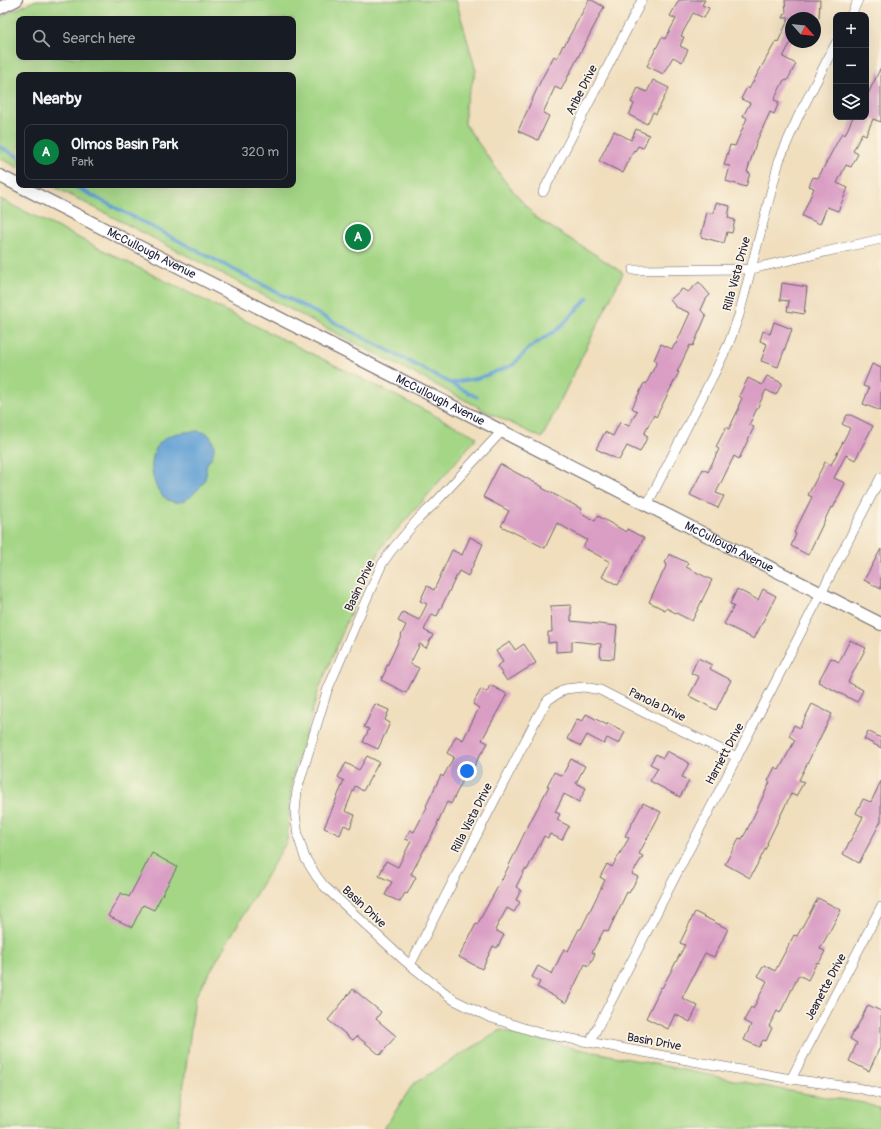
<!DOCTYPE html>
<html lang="en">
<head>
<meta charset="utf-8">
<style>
	:root { --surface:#171b24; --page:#20242c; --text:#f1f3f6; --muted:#9ea1a6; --line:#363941; --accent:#0b8043 }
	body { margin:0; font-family:Pangolin,sans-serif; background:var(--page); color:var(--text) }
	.controls { position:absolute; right:12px; top:12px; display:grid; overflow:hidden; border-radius:8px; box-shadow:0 4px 16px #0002 }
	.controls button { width:36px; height:36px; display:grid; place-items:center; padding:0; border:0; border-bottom:1px solid var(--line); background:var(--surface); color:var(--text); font:20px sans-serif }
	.compass { position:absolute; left:785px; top:12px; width:36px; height:36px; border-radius:50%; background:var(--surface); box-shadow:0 4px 16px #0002; rotate:117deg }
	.you { position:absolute; left:467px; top:771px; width:14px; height:14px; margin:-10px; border:3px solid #fff; border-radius:50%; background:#1a73e8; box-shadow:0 0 0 6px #1a73e833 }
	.badge { display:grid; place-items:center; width:26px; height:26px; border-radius:50%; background:var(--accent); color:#fff; font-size:13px; font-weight:700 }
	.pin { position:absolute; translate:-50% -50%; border:2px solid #fff; box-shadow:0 1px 4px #0006 }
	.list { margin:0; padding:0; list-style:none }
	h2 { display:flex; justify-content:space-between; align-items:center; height:52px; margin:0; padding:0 16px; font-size:17px }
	h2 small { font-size:13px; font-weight:400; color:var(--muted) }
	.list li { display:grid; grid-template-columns:26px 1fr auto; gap:12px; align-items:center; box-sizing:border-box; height:56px; margin:0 8px 8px; padding:0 8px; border:1px solid var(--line); border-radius:8px }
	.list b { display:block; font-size:15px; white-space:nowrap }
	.list p { margin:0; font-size:13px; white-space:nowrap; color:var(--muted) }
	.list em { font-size:13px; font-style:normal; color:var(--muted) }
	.icon { flex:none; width:22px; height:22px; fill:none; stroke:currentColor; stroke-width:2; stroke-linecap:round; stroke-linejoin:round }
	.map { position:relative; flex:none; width:881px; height:1129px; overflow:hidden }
	.search { position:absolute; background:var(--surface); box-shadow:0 4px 16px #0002; left:16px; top:16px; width:280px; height:44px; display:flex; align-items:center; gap:10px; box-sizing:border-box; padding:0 14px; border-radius:8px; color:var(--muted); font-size:15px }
	.panel { position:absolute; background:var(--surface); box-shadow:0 4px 16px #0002; left:16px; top:72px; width:280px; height:116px; border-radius:8px }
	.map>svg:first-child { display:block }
</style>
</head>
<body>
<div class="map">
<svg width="881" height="1129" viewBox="0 0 881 1129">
	<rect width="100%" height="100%" fill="#fcf5e5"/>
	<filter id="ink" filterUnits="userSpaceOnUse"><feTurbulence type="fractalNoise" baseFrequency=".025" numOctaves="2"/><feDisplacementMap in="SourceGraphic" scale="8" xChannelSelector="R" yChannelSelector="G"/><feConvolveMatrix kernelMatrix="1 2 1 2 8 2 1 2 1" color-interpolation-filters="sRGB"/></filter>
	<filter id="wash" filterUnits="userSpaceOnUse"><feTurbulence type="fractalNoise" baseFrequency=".012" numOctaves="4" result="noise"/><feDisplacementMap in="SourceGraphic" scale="16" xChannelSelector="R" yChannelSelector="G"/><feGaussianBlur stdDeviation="0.9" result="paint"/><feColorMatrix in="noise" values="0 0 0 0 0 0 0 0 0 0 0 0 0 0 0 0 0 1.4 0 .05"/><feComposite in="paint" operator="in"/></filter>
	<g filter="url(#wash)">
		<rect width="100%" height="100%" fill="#f0debd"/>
		<!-- green -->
		<g fill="#a4d686" stroke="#637c60" fill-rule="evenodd">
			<path d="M36,0H456L476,71L465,105V124L504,180L536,218L596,255L623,273L542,438L488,412L51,185H293V75H19V168L0,158V17ZM19,19H293V57H19Z"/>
			<polygon points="0,199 381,388 477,437 421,503 383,545 357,597 319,689 292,778 287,841 195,997 178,1129 0,1129"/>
			<polygon points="501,1030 574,1048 789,1091 864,1103 881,1109 881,1129 384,1129 413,1084"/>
		</g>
		<!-- water -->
		<path fill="#62a0d4" stroke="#426188" d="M198,431L207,433C215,441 216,449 211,458C209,461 207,463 206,466C206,469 207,472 206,475C204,484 197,491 190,497C158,522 133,451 171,435C179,432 189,432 198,431Z"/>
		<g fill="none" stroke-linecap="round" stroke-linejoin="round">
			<!-- stream -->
			<g stroke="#62a0d4" stroke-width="3.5">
				<polyline points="0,147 19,157"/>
				<polyline points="72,185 477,397"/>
				<polyline points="450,383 479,378 513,365 529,348 558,329 588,298"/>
			</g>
		</g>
		<g id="blocks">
			<!-- building -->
			<g fill="#da9ec5">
				<polygon points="589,0 592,0 604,7 561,90 555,87 543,113 549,116 538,140 518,131 541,80 554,56 557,58 563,45 564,46"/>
				<polygon points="679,0 705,0 702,5 709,8 704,18 693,13 681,36 684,37 680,46 688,50 682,62 673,57 663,74 647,66 662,37 665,39 676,19 670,16"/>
				<polygon points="785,0 820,0 819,18 791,18 791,42 783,57 796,64 787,81 784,80 774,100 779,102 774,114 770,112 756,143 747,172 750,173 746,187 726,181 730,166 724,165 730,145 735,146 747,118 743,116 750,103 741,99 747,87 749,89 776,41 778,42 789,18 783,18 786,12"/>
				<polygon points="881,67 881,122 873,119 866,135 862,133 853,151 858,154 851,167 846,165 837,183 848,188 838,211 827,207 820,224 802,216 814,188 809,186 813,177 818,178 842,133 845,135 853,117 866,117 866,98"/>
				<polygon points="653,80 669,88 656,114 653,112 647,124 629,115 634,104 631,102 638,88 647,92"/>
				<polygon points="636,129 649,135 643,148 638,146 635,151 634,150 623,173 599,161 614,131 631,140"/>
				<polygon points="716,203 730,206 728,218 735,220 732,233 727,232 724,243 701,237 707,212 713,214"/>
				<polygon points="699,282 710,295 706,299 701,310 706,316 693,346 690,345 677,372 679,372 656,417 654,415 644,434 648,436 640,452 627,446 619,460 596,449 605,432 613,436 620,422 629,426 637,411 632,408 644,383 646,384 657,362 654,360 661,344 672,349 675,344 676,344 690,313 676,307 670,300 682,289 688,292"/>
				<polygon points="782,283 807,287 804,314 787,311 789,301 780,300"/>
				<polygon points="774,322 792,329 778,367 761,361 767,344 760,341 763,331 770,334"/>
				<polygon points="872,364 881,368 881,411 863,404 869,388 863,386"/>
				<polygon points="767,376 782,383 776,395 766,390 749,425 754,427 739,459 734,456 716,493 724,496 718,508 690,495 703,469 708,472 719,449 716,447 726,427 729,429 739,408 738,407 742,398 739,396 748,378 762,385"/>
				<polygon points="847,415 851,415 873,426 855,460 846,455 834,478 845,483 833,508 831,507 808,555 791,546 796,534 794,533 812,497 808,495 825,462 831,465 850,428 842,424"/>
				<polygon points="500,464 543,487 542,488 582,509 580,512 595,521 598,516 626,532 627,529 644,538 618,585 602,577 610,562 583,547 587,540 557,523 545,548 501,526 509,511 483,497"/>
				<polygon points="470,537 483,544 468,576 459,571 437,616 432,614 424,630 433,635 426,648 420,644 410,664 419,668 406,693 381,680 386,670 385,670 406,625 398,621 403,612 419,620 427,604 420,601 427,586 434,590 452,550 462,555"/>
				<polygon points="881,549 881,589 864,580"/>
				<polygon points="669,554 688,563 686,567 712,580 692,621 666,608 665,610 649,602 667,564 665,563"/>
				<polygon points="737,589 758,600 763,589 776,596 754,639 724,624 734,606 730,604"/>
				<polygon points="571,605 571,621 617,626 614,659 600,658 601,644 572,641 572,651 556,652 556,642 548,643 548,632 552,632 551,606"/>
				<polygon points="850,640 866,648 848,682 863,690 857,702 818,682 831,658 839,662"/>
				<polygon points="510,642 515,650 524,644 536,663 507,681 497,666 503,662 496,651"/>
				<polygon points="698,658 712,665 710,669 731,680 716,710 689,696 699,677 691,673"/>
				<polygon points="490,685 507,694 482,740 488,743 482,753 481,753 469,776 466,774 451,804 447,802 437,824 438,824 411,874 416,877 407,894 405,893 400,902 385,895 392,882 379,876 386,861 398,867 411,841 405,839 410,830 414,832 427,807 426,806 441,775 443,777 454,757 447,753 456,736 463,740 479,708 473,704 481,689 487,692"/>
				<polygon points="375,704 389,710 385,720 390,723 378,749 363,742 369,729 364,727"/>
				<polygon points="812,704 832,714 799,780 804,782 796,796 791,794 767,843 768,844 750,878 725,864 739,838 742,839 746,832 770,782 768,781 775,767 779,770 795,740 789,736 794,725 800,728"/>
				<polygon points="586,714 607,725 608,723 625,732 619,744 607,738 604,744 587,735 581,746 567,739 577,719 583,721"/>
				<polygon points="868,731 881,738 881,748 864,739"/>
				<polygon points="667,751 689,763 682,777 689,781 680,797 650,781 658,768 650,764 656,754 663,758"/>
				<polygon points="367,756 379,762 363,791 355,786 345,811 355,815 350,828 344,825 340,835 324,828 344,781 338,777 346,763 359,770"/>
				<polygon points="571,759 585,766 576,783 586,788 579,802 564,794 555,812 560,814 557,820 569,826 562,840 550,834 548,838 544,836 527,870 525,869 516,887 521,890 516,900 520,902 514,912 507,908 495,930 504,935 497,948 493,946 482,969 459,957 476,924 477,925 502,879 502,880 525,832 549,786 547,786 554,772 562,776"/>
				<polygon points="881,781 881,821 859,863 843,854 863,817 856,813 863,799 871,802"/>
				<polygon points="643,803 661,812 639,854 643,856 632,874 638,877 629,893 627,892 608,932 604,930 592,952 595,954 589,966 585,964 566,1003 537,987 540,982 532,977 538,966 552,974 564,949 568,951 579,929 581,929 605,880 600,877 607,864 612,867 629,838 625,836"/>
				<polygon points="152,853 177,867 154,910 143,905 132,927 108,916 121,893 129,897"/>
				<polygon points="818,898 841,910 820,949 825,951 819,963 817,962 808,980 799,975 780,1013 777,1011 769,1026 772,1028 766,1041 763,1040 759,1047 744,1040 751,1025 744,1021 751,1007 753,1009 767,981 758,976 764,965 775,971 794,935 797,936"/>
				<polygon points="695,912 728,929 714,957 705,953 682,998 698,1006 690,1022 675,1014 668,1029 646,1018 661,987 662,988 685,945 680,943"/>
				<polygon points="353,989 381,1012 376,1019 396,1036 380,1055 357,1036 353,1040 328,1020"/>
				<polygon points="868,1005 881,1011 881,1045 869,1071 849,1061 857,1043 850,1039 854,1031 855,1031"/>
			</g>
		</g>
	</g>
	<g filter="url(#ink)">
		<use href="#blocks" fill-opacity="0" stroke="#6a6468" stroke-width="1"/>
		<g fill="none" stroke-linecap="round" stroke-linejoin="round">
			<!-- minor casing -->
			<g stroke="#6a6468" stroke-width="10">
				<g id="minor">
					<polyline points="851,15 858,0"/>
					<polyline points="543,192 642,0"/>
					<polyline points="633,270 751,269 881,239"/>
					<polyline points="502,431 434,504 419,518 391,551 382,564 366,600 327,691 297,790 295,813 298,836 305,858 317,877 324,886 404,960 454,1000 489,1017 539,1033 791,1079 858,1088 881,1094"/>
					<polyline points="647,505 714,374 729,343 739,315 779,161 798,117 836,43"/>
					<polyline points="410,965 538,716 548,700 565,689 584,687 600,690 647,714 737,757"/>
					<polyline points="590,1042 881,477"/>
					<polyline points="791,1079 881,907"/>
				</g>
			</g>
			<!-- secondary casing -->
			<g stroke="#6a6468" stroke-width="14">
				<g id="secondary">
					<polyline points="0,8 16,0"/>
					<path id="s1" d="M0,176L881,624"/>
				</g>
			</g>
			<!-- minor -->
			<use href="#minor" stroke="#fff" stroke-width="9"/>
			<!-- secondary -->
			<use href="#secondary" stroke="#fff" stroke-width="12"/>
		</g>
	</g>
	<g text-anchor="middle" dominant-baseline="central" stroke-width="3.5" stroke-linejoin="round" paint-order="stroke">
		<!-- street labels -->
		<g font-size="12" fill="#22223b" stroke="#fcf5e5">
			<text transform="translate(582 90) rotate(-63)">Aribe Drive</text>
			<text stroke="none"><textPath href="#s1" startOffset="170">McCullough Avenue</textPath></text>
			<text transform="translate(737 274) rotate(-75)">Rilla Vista Drive</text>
			<text stroke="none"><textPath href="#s1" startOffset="494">McCullough Avenue</textPath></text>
			<text stroke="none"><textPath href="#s1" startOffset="818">McCullough Avenue</textPath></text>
			<text transform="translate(360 586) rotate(-65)">Basin Drive</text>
			<text transform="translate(657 705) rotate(26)">Panola Drive</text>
			<text transform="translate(725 754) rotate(-62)">Harriett Drive</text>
			<text transform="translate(472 818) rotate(-63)">Rilla Vista Drive</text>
			<text transform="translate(364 907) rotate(43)">Basin Drive</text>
			<text transform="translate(826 987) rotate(-62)">Jeanette Drive</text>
			<text transform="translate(654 1042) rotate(10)">Basin Drive</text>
		</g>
	</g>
</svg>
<div class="controls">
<button>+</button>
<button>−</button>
<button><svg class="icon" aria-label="layers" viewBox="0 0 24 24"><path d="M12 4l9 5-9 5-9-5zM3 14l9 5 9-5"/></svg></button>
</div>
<svg class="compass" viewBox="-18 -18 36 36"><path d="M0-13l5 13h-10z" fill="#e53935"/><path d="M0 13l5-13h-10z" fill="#9ea1a6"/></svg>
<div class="you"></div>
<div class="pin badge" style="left:358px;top:237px">A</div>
<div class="search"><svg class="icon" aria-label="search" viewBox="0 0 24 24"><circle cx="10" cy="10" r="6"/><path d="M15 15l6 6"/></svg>Search here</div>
<section class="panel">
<h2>Nearby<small></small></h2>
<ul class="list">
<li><span class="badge">A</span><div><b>Olmos Basin Park</b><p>Park</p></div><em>320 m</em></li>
</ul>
</section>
</div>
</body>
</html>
